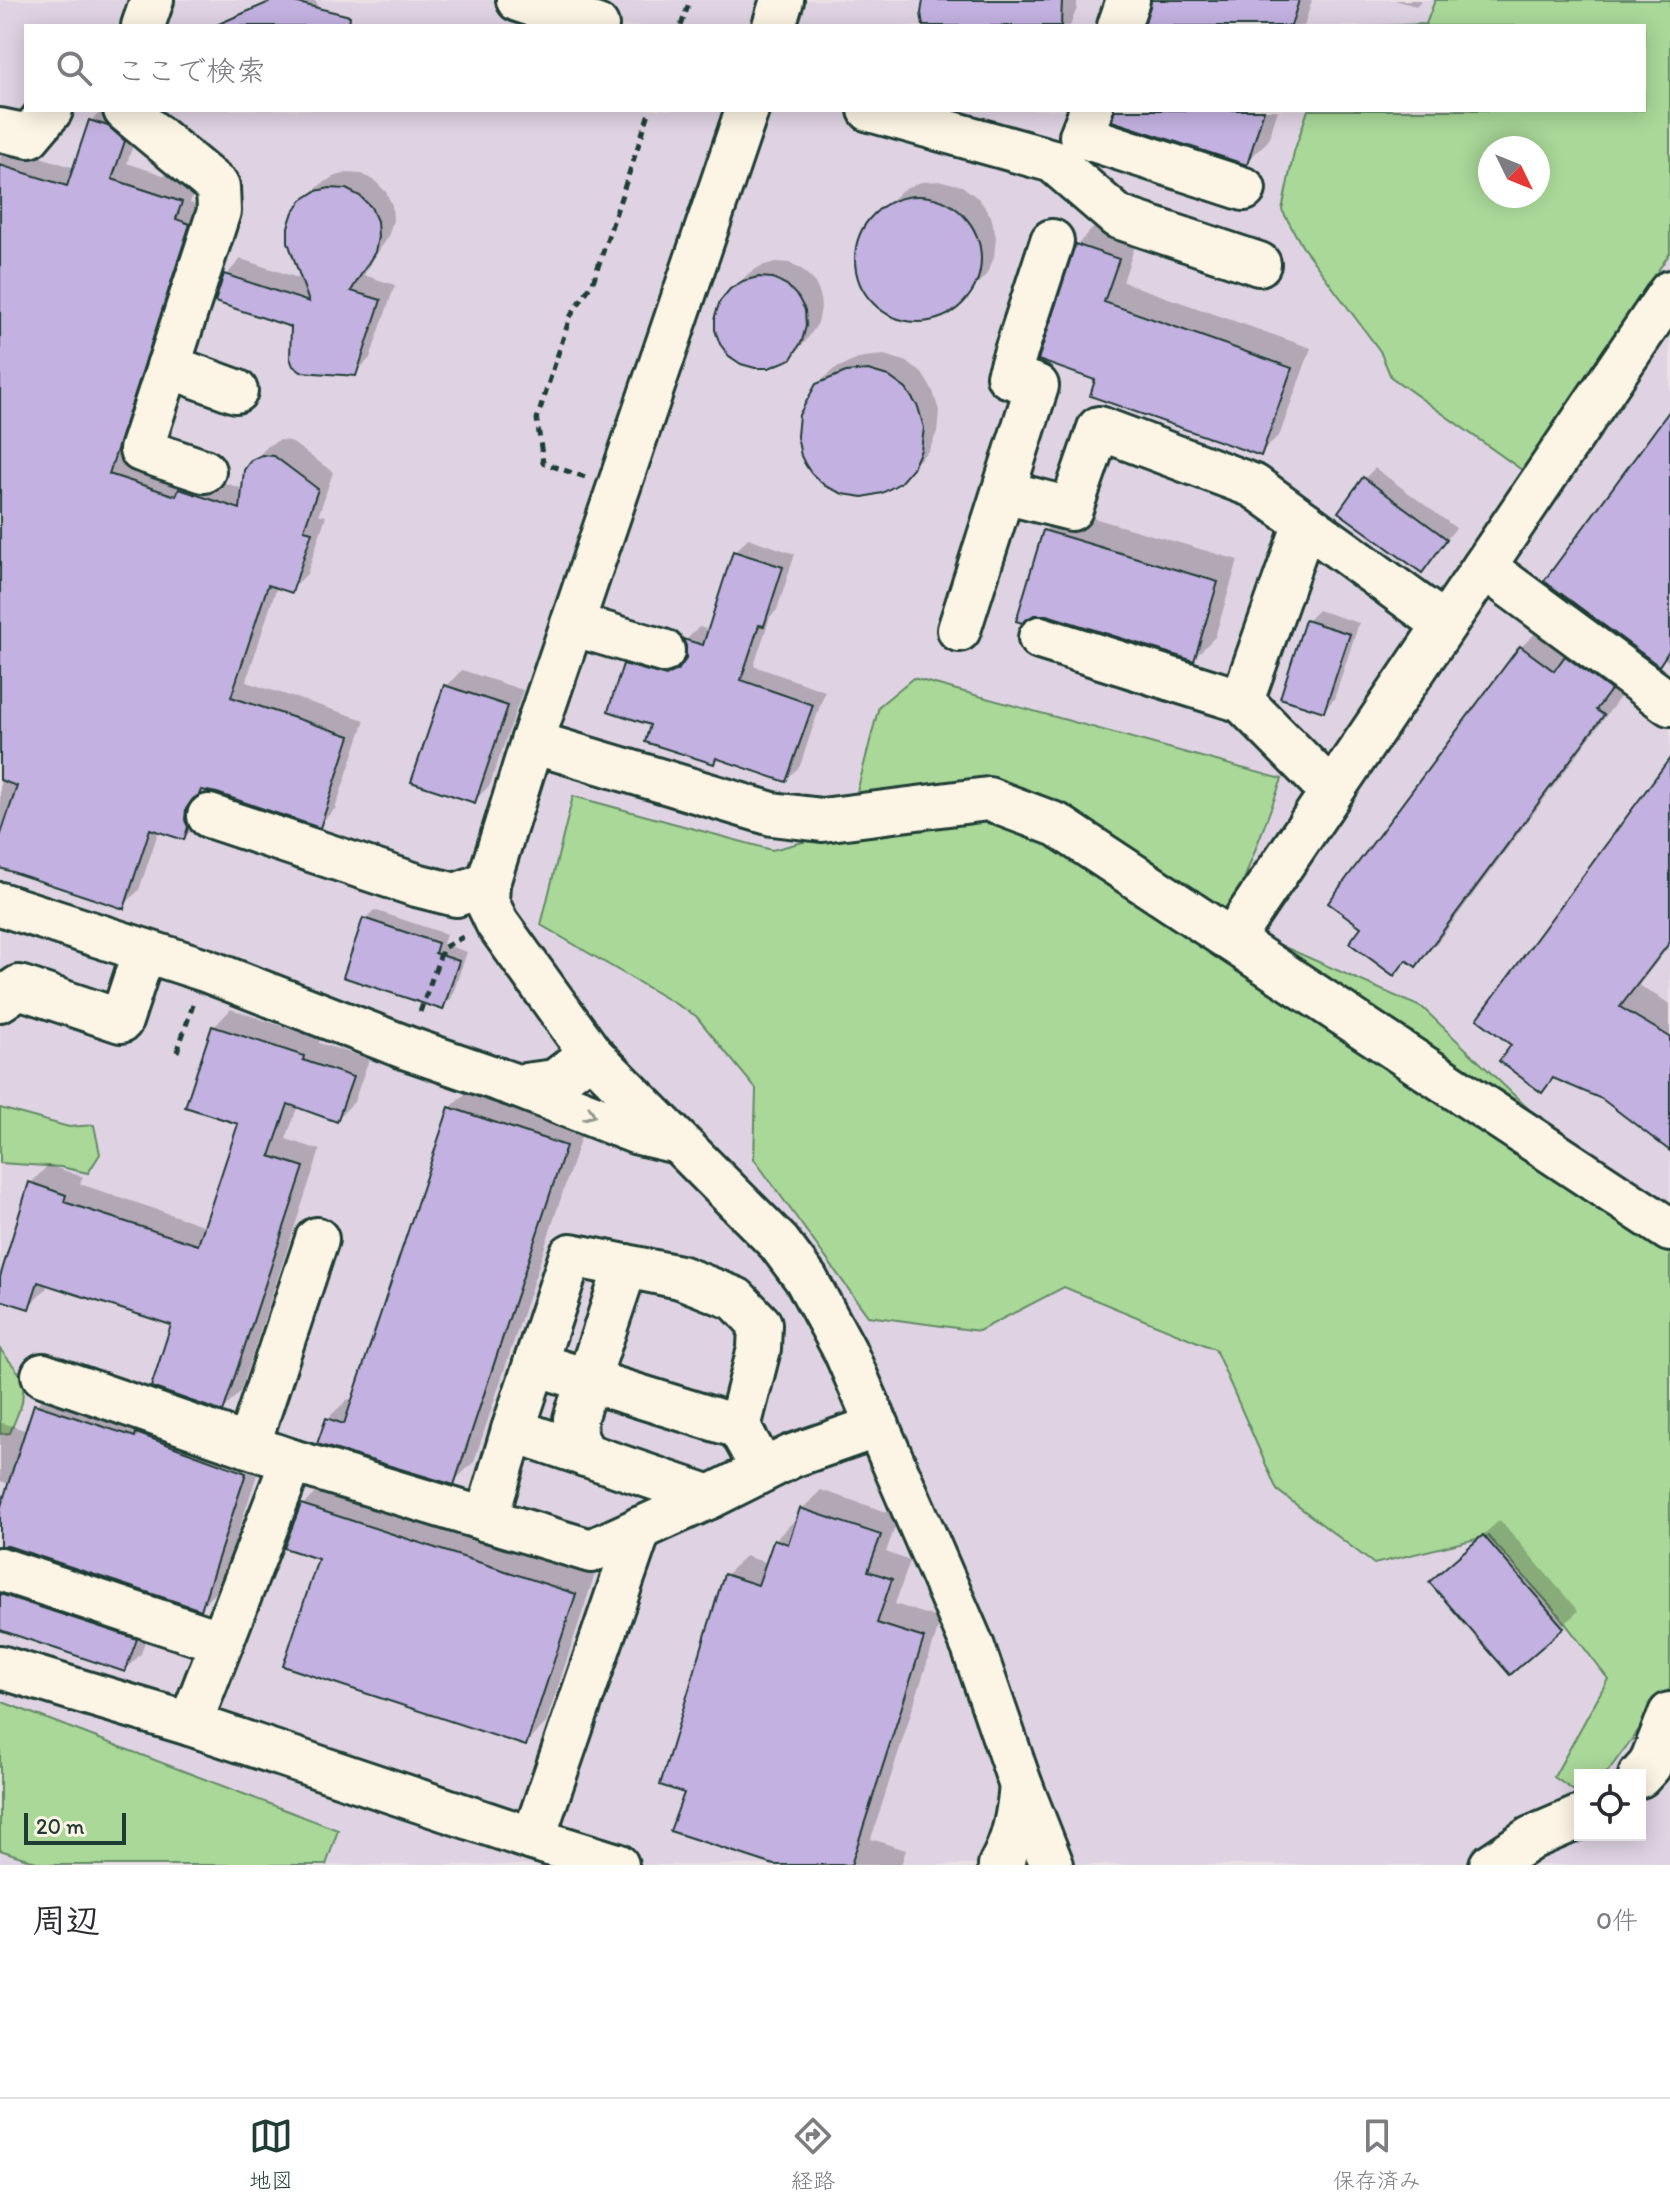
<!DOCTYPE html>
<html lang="ja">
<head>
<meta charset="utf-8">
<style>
	:root { --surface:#fff; --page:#f7f7f7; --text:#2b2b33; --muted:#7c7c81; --line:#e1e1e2; --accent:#1f3d34 }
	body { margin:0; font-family:Itim,"Klee One",sans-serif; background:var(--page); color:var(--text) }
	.controls { position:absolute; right:24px; bottom:24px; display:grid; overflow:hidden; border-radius:0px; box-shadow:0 4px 20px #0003 }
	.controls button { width:72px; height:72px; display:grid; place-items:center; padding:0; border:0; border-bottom:2px solid var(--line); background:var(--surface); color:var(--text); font:40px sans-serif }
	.compass { position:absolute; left:1478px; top:136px; width:72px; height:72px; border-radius:50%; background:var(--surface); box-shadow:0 4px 20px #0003; rotate:133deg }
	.scale { position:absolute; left:24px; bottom:20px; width:102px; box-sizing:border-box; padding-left:8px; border:4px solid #1f3d34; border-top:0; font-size:22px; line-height:28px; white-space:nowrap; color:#1f3d34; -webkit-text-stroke:6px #fcf5e5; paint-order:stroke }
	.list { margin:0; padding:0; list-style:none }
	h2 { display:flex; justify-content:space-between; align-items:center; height:104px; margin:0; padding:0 32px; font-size:34px }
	h2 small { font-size:26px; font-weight:400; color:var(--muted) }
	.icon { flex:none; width:44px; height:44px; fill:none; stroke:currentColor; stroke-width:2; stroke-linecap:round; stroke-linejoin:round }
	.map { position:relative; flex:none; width:1670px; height:1865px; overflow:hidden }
	.search { position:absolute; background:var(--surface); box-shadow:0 4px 20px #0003; left:24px; right:24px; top:24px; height:88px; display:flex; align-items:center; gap:20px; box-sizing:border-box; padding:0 28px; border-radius:0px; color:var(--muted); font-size:30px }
	.sheet { height:232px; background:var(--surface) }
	nav { display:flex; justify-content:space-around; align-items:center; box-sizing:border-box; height:112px; border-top:2px solid var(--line); background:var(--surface); font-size:22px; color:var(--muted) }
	nav a { display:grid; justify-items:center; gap:4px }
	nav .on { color:var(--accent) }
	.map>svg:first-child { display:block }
</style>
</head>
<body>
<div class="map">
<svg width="1670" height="1865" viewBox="0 0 1670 1865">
	<rect width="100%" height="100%" fill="#ebe1e4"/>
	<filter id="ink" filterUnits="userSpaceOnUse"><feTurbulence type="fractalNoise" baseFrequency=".0125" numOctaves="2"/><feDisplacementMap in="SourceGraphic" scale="16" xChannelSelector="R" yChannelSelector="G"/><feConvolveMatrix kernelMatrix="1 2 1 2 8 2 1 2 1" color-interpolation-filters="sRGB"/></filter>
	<g filter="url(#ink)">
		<!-- built -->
		<path fill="#dfd3e3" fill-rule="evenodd" d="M0,0H1670V1865H0ZM26,26H1644V110H26ZM1490,148H1538V196H1490ZM1580,1775H1640V1835H1580Z"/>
		<!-- green -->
		<g fill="#a9d898" stroke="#648a66" stroke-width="2" fill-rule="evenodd">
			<path d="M1435,0H1670V253L1522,470L1391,377L1380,351L1302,246L1282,210L1294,152L1308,110H1644V26H1377L1426,24ZM1538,148V196H1490V148Z"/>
			<polygon points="913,678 1282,779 1228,922 1423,1008 1670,1244 1670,1688 1605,1775 1580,1775 1580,1795 1554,1777 1608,1679 1558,1614 1488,1536 1374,1564 1277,1490 1215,1349 1064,1287 979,1331 868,1316 754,1159 756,1089 696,1016 541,925 573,796 772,850 847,831 879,706"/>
			<polygon points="0,1108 69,1127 94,1125 100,1154 88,1173 61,1167 0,1163"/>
			<polygon points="0,1349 24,1379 22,1403 10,1433 0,1434"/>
			<polygon points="0,1701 338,1830 326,1865 45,1865 0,1850"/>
		</g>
		<!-- shadow -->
		<g fill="#0003">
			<polygon points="272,0 313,0 317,3 321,21 319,26 254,26"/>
			<polygon points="925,0 1077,0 1077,8 1070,26 925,26"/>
			<polygon points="1153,0 1312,0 1304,26 1147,26"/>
			<polygon points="1394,0 1422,0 1416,6"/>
			<polygon points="102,110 122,110 140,124 127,163 196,186 190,203 204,208 123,458 196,474 244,489 252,462 269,445 279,440 290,441 333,472 319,514 326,516 307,574 291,590 277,586 246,682 365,720 335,809 319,825 217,791 203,789 200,822 184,838 159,830 139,890 123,906 0,866 0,144 75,168 91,121"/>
			<polygon points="1116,110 1278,110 1268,141 1246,162"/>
			<polygon points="347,173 362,174 375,181 386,192 392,205 393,220 389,234 364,275 395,285 370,358 355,373 226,275 241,259 304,280 304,201 320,185 333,177"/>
			<polygon points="942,181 962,186 979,199 991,216 996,237 994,258 986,275 956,307 939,317 920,320 901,318 884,310 870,297 859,275 857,262 859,241 869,222 901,191 921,182"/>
			<polygon points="1096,225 1137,240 1123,282 1311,348 1280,434 1260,454 1098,379 1077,245"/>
			<polygon points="775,262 790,263 803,270 814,281 820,294 821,308 818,323 806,341 790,357 731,291 748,274 761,266"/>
			<polygon points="884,355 905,361 922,373 933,391 939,411 937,432 929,450 898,481 817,385 834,369 863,357"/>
			<polygon points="1670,414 1670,663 1664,658"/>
			<polygon points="1375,468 1456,528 1422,570 1365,478"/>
			<polygon points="1066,510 1238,560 1215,637 1193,659 1047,613 1033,613 1045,531"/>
			<polygon points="748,538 795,554 777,610 770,617 754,666 825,691 800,766 786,780 719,756 713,762 653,724 625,665 638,652 681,664 687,660 686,640 699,627 710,630 735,552"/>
			<polygon points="1318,610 1359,623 1334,699 1324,710 1283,697 1307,621"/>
			<polygon points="1543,626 1623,693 1437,943 1416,964 1408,959 1393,973 1521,647"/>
			<polygon points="462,670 523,690 490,785 474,801 446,686"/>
			<polygon points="1670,762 1670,945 1639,985 1670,1004 1670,1148 1603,1098 1555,1077 1542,1090 1514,1044"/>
			<polygon points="374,910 446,934 443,944 467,952 451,999 442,1008 365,919"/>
			<polygon points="231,1009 320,1039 319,1043 369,1059 354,1102 337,1119 298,1106 286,1139 320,1150 240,1392 223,1410 174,1324 48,1283 46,1289 28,1307 0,1298 0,1284 31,1183 48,1165 83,1177 80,1184 206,1226 240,1123 214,1027"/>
			<polygon points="471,1088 585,1125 474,1462 453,1482 327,1419 348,1399 354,1400 450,1108"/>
			<polygon points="56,1385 264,1453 220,1588 200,1607 8,1544 0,1544 0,1515 10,1484 0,1481 0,1422 28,1431 36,1405"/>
			<polygon points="323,1485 595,1574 546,1723 526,1743 321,1558 303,1505"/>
			<polygon points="821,1490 899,1516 886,1552 910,1561 895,1604 941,1619 871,1839 906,1850 901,1865 780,1865 686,1792 726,1575 745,1556 767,1563 775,1540 794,1521 797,1522 802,1509"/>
			<polygon points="1500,1520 1578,1611 1562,1627 1447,1566"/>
			<polygon points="0,1571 151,1623 141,1654 125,1670 0,1628"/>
		</g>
		<!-- building -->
		<g fill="#c3b1e1" stroke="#1f3d34" stroke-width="2">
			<polygon points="274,0 286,0 350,16 349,26 214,26"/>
			<polygon points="923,0 1062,0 1061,26 923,26 921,13"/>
			<polygon points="1151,0 1299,0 1291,26 1144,26"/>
			<polygon points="1114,110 1264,110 1247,165 1112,121"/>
			<polygon points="89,120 108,126 125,141 112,179 182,202 176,219 190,224 109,474 176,496 179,489 240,509 244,470 251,460 262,455 274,456 318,489 304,530 312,532 292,593 268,585 231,697 350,736 320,828 217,793 201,790 199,795 193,799 186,809 185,820 188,827 184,840 150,829 124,909 0,868 0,837 17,786 0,780 0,165 67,186"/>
			<polygon points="330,188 346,189 360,196 371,207 377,221 378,237 375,252 351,291 381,300 356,376 301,372 293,366 290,358 291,327 215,302 224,274 309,302 288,242 288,227 293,212 302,200 316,191"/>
			<circle cx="918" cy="259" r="63"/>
			<polygon points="1075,244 1119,259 1104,302 1292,368 1261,456 1090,396 1095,380 1038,360"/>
			<polygon points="758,277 773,278 787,285 798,297 805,310 806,326 802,341 791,359 769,368 755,368 741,364 729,356 720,344 715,330 715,316 720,301 730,289 743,281"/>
			<polygon points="868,370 888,376 906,389 918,407 924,428 921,450 913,468 900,483 882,493 863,497 843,494 825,486 811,473 805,464 801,456 797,436 799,415 816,384 846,372"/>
			<polygon points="1670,410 1670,649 1659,666 1544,581"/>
			<polygon points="1363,477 1447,539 1422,573 1338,512"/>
			<polygon points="1043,530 1218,582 1194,661 1047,615 1034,615 1022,623 1016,621"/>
			<polygon points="733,551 783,567 764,626 759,625 741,680 813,705 786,782 716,758 714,764 645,742 650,725 608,711 623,664 666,676 679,669 686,659 686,646 683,639 703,645"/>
			<polygon points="1305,620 1350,634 1324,712 1280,698"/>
			<polygon points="1520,646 1554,671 1565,656 1611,690 1596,710 1604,715 1416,967 1406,960 1394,976 1349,943 1361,927 1328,903"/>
			<polygon points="444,685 508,706 475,803 411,782"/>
			<polygon points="1670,758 1670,942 1620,1007 1670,1037 1670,1151 1602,1099 1553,1078 1542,1093 1499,1061 1511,1045 1477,1019"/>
			<polygon points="363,918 438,943 435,953 459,961 443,1010 343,977"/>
			<polygon points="212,1026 304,1056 303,1060 353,1077 337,1122 288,1104 270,1156 304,1167 223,1412 151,1387 171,1325 38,1282 29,1309 0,1300 0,1277 29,1182 66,1195 64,1202 198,1245 238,1124 185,1107"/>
			<polygon points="449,1107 566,1146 454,1485 317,1444 326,1418 344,1424"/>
			<polygon points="34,1404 135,1437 136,1433 246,1473 201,1610 8,1546 0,1546 0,1509"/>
			<polygon points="301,1504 576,1594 526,1746 283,1666 318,1559 284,1548"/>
			<polygon points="800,1508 881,1535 868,1571 892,1579 877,1623 924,1638 851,1865 774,1865 670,1831 684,1793 660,1785 724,1574 758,1585 774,1539 788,1544"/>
			<polygon points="1483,1535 1564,1628 1510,1675 1429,1582"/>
			<polygon points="0,1594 137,1639 125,1672 0,1630"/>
		</g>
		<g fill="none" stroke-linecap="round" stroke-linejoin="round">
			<!-- minor casing -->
			<g stroke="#1f3d34" stroke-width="48">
				<g id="minor">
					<polyline points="518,0 597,26"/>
					<polyline points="143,26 152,0"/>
					<polyline points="774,26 782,0"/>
					<polyline points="1119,26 1128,0"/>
					<polyline points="125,110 218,187 219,211 141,450 204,471"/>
					<polyline points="747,110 532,742 488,883 487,902 497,923 591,1054 779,1243 806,1279 845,1351 973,1647 1021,1786 1052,1865"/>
					<polyline points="870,110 1053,161 1118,217 1259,264"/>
					<polyline points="1091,110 1081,136 1244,189"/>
					<polyline points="0,130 29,136 51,110"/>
					<polyline points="168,366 236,391"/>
					<polyline points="1004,492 1071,509 1099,428 1254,486 1444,624"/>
					<polyline points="1305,523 1242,701 1331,791"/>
					<polyline points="1484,567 1670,704"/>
					<polyline points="572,624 663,651"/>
					<polyline points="959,630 1037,386 1008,376 1052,241"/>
					<polyline points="1040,638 1242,701"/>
					<polyline points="532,742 772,814 822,820 988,799 1057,825 1670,1230"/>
					<polyline points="209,816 416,885 456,895 488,883"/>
					<polyline points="0,904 205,970 407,1048 517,1086 555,1081 591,1054"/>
					<polyline points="1232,939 1670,292"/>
					<polyline points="0,1000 19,987 121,1021 144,951"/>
					<polyline points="517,1086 635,1132 678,1142"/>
					<polyline points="535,1364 571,1255 680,1277 736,1299 760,1324 759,1349 739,1427"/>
					<polyline points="43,1375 292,1461 591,1551 710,1497 792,1456 878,1426"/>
					<polyline points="248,1446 317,1239"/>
					<polyline points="585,1455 576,1437 575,1419 626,1266"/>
					<polyline points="710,1497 513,1430 535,1364 739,1427 763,1470"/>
					<polyline points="486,1520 513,1430"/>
					<polyline points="0,1569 222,1642"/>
					<polyline points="0,1667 190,1724 533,1839 617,1865"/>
					<polyline points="190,1724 292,1461"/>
					<polyline points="1640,1776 1650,1765 1670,1714"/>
					<polyline points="533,1839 640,1528"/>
					<path d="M1000,1865C1014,1840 1018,1815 1021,1786"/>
					<polyline points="1491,1865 1531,1838 1580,1817"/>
				</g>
			</g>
			<!-- path -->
			<g stroke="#1f3d34" stroke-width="5" stroke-dasharray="8 6" stroke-linecap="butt">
				<polyline points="681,26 690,0"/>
				<polyline points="585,477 543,463 537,419 570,317 593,282 650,110"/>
				<polyline points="420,1012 443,948 463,937"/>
				<polyline points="177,1052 193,1005"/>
			</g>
			<!-- minor -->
			<use href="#minor" stroke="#fcf5e5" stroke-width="42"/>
		</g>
		<!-- one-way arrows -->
		<defs><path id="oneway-chevron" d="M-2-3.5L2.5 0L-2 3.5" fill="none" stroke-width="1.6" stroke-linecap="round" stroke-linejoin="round" transform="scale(2)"/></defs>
		<use stroke="#8e998c" href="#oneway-chevron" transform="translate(590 1114) rotate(21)"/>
	</g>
</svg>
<div class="controls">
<button><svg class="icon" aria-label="locate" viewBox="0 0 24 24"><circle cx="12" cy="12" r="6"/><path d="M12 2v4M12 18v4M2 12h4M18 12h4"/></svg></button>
</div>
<svg class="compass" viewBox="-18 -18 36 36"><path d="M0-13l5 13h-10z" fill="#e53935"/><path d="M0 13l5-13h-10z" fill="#7c7c81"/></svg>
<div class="scale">20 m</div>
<div class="search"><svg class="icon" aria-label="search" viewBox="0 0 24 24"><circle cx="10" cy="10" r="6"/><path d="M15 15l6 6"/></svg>ここで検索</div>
</div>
<section class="sheet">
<h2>周辺<small>0件</small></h2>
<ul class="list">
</ul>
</section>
<nav>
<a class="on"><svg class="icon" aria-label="map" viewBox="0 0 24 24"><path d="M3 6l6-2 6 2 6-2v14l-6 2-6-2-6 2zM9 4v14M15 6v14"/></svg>地図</a>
<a><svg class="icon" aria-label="directions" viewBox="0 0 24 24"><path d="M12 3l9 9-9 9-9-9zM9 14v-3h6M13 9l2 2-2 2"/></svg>経路</a>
<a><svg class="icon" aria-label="saved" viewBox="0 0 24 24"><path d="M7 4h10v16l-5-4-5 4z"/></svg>保存済み</a>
</nav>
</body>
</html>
